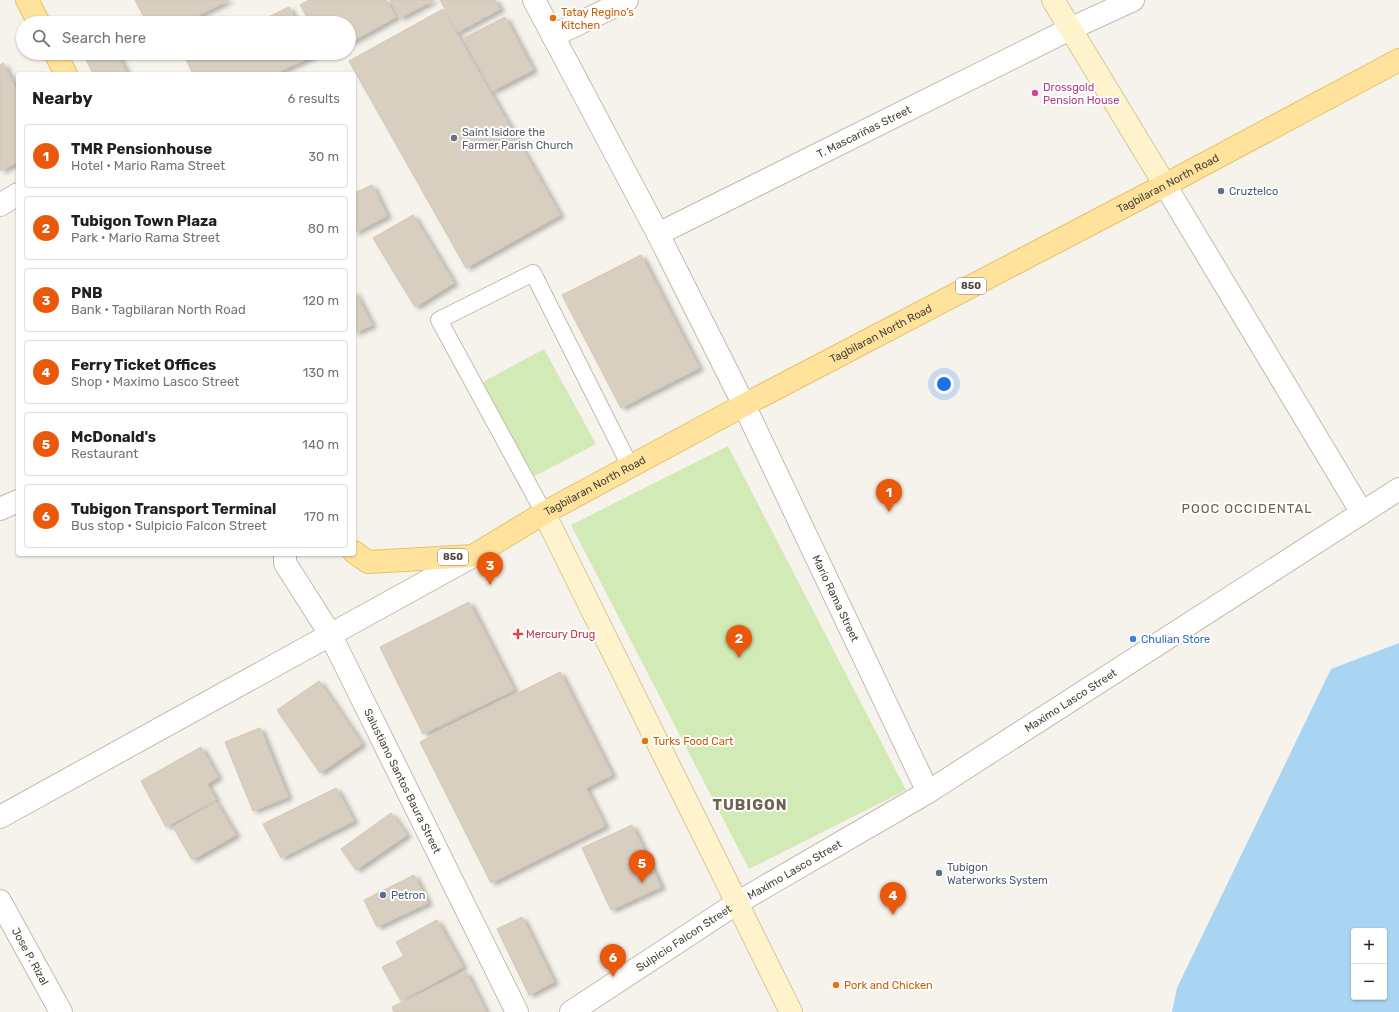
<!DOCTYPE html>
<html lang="en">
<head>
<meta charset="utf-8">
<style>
	:root { --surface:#fff; --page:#f6f6f6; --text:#202124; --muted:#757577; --line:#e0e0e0; --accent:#ea580c }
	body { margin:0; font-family:Rubik,sans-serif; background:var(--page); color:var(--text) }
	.controls { position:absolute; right:12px; bottom:12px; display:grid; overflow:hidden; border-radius:4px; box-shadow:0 1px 3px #0004 }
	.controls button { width:36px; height:36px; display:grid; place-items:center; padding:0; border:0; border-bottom:1px solid var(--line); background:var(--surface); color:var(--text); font:20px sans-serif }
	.you { position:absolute; left:944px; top:384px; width:14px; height:14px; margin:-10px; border:3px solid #fff; border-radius:50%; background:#1a73e8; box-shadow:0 0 0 6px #1a73e833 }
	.badge { display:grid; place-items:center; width:26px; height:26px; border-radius:50%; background:var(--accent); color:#fff; font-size:13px; font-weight:700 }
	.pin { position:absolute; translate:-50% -33px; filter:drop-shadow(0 1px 2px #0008) }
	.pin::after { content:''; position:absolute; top:21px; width:14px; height:12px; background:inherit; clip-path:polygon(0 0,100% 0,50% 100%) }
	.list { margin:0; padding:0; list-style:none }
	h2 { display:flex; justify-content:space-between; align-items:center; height:52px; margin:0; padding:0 16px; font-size:17px }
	h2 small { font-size:13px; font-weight:400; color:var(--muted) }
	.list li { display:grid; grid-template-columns:26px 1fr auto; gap:12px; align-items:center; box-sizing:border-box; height:64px; margin:0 8px 8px; padding:0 8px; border:1px solid var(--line); border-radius:4px }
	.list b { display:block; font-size:15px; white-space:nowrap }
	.list p { margin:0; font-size:13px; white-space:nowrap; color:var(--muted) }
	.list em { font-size:13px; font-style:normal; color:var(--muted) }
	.icon { flex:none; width:22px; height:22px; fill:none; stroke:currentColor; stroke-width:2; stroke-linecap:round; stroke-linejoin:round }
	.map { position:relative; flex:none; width:1399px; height:1012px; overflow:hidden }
	.search { position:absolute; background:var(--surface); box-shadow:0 1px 3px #0004; left:16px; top:16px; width:340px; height:44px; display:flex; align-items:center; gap:10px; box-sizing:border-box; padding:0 14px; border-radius:22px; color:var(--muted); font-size:15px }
	.panel { position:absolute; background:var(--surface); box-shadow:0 1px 3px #0004; left:16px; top:72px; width:340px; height:484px; border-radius:4px }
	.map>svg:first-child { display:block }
</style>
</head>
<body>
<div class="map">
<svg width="1399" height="1012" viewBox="0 0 1399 1012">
	<defs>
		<filter id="shadow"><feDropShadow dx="4.5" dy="2.5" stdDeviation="2" flood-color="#0004"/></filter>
	</defs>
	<rect width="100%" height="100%" fill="#f6f3ec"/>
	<!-- green -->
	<g fill="#d2eab5">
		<polygon points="544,349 596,444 533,477 481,383"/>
		<polygon points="728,446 906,790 749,869 571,525"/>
	</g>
	<!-- water -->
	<path fill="#a9d4f2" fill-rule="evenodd" d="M1399,643V1012H1172L1177,988L1331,669ZM1354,931H1384V997H1354Z"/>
	<!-- building -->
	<g fill="#d8cfc1" stroke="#d3c7b4" filter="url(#shadow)">
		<polygon points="135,0 229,0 183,23 147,23"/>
		<polygon points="309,0 386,0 396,17 349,43 349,23 310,23 300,5"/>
		<polygon points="390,0 434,0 400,18"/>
		<polygon points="440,0 495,0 500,9 458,32"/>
		<polygon points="289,7 297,23 256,23"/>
		<polygon points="443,9 560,215 466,268 349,61"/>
		<polygon points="505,17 533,70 492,91 464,38"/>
		<polygon points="83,53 117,53 127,74 93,74"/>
		<polygon points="194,53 311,53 313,56 274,74 193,74 185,57"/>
		<polygon points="3,63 18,93 18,162 0,171 0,65"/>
		<polygon points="372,185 387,216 354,233 354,193"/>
		<polygon points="413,215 454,283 415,307 373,238"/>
		<polygon points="641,255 699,368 621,408 562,295"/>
		<polygon points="354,290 372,325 354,333"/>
		<polygon points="469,602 514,690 423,734 380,647"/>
		<polygon points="560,672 612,775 586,788 605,826 491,883 420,742"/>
		<polygon points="319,681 362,744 320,773 277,710"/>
		<polygon points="260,728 288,797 253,811 225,742"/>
		<polygon points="201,747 218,777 207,784 216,800 166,827 141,781"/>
		<polygon points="336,788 354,821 281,858 263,824"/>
		<polygon points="216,802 236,835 192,860 173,827"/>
		<polygon points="391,813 407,835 356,870 341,849"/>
		<polygon points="632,825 661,887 611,910 582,848"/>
		<polygon points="414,875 428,903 377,927 364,900"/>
		<polygon points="522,917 554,982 529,995 497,929"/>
		<polygon points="437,920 463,967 401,1001 382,967 404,956 396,942"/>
		<polygon points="466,972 486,1012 394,1012 392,1007"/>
	</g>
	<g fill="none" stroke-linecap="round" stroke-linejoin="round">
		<!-- lane casing -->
		<g stroke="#c2bbae" stroke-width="18">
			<polyline id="lane" points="544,513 439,320 533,273 630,466"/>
		</g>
		<!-- street casing -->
		<g stroke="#c2bbae" stroke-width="24">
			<g id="street">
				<path id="s1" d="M534,0L658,234L744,405L928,792"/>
				<polyline points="553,36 627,0"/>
				<polyline points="1165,185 1362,513"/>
				<polyline points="0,205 18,194"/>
				<path id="s2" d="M658,234L1070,29L1133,0"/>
				<polyline points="0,509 18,501"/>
				<path id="s3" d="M285,554V563L330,634L517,1012"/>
				<polyline points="0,817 473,556"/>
				<path id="s4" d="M0,901L61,1012"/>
				<path id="s5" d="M571,1012L737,903L928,792L1399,489"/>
			</g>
		</g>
		<!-- secondary casing -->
		<g stroke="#d6c79b" stroke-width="24">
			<g id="secondary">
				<polyline points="1053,0 1165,185"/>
				<polyline points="544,513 791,1012"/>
			</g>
		</g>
		<!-- primary casing -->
		<g stroke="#e6c16a" stroke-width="24">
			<g id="primary">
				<polyline points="27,0 39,23"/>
				<polyline points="55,53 66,74"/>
				<path id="s6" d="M354,552L368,562L473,556L544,513L744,405L1165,185L1399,60"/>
			</g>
		</g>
		<!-- lane -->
		<use href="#lane" stroke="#fff" stroke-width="16"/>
		<!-- street -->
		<use href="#street" stroke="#fff" stroke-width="22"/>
		<!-- secondary -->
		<use href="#secondary" stroke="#fff3cd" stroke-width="22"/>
		<!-- primary -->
		<use href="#primary" stroke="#ffe39c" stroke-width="22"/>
	</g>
	<!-- markers -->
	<g fill="#e8710a" stroke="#fff" stroke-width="1.5">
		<circle cx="553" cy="18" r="4"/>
		<circle cx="645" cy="741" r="4"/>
		<circle cx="836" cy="985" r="4"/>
	</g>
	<circle fill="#d1479c" stroke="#fff" stroke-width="1.5" cx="1035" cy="93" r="4"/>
	<circle fill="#6b7280" stroke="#fff" stroke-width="1.5" cx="454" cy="138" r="4"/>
	<g fill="#5c6f8a" stroke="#fff" stroke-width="1.5">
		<circle cx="1221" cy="191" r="4"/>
		<circle cx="939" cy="873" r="4"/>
		<circle cx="383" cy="895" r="4"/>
	</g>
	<path fill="#e0444e" stroke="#fff" stroke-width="1.5" d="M516 628h4v4h4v4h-4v4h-4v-4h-4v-4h4z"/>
	<circle fill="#3f7fe0" stroke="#fff" stroke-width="1.5" cx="1133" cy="639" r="4"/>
	<g text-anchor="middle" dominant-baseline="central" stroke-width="4" stroke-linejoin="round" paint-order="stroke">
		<!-- shield labels -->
		<g fill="#fff" stroke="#817c74" stroke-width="1">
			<rect x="956" y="278" width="30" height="16" rx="3"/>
			<rect x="438" y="549" width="30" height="16" rx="3"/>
		</g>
		<g font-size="10" font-weight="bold" fill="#4b4439">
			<text x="971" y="286">850</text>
			<text x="453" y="557">850</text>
		</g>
		<!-- food labels -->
		<g font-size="11" fill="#c56008" stroke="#fff" text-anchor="start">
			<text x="561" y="12">Tatay Regino’s<tspan x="561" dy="13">Kitchen</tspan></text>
			<text x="653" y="741">Turks Food Cart</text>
			<text x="844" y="985">Pork and Chicken</text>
		</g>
		<!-- hotel labels -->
		<g font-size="11" fill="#b23c85" stroke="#fff" text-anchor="start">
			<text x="1043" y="87">Drossgold<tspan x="1043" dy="13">Pension House</tspan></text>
		</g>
		<!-- worship labels -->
		<g font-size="11" fill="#5b616d" stroke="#fff" text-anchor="start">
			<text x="462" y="132">Saint Isidore the<tspan x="462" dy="13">Farmer Parish Church</tspan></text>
		</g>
		<!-- street labels -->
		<g font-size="11" fill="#4b4439" stroke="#fff">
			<text stroke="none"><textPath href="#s2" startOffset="230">T. Mascariñas Street</textPath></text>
			<text stroke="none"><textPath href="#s6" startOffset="911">Tagbilaran North Road</textPath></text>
			<text stroke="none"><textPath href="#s6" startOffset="587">Tagbilaran North Road</textPath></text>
			<text stroke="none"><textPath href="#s6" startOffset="263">Tagbilaran North Road</textPath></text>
			<text stroke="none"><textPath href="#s1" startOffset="670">Mario Rama Street</textPath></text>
			<text stroke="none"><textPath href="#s5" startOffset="589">Maximo Lasco Street</textPath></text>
			<text stroke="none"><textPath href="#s3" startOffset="257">Salustiano Santos Baura Street</textPath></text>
			<text stroke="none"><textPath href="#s5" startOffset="265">Maximo Lasco Street</textPath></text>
			<text stroke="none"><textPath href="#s5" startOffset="135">Sulpicio Falcon Street</textPath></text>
			<text stroke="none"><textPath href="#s4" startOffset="63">Jose P. Rizal</textPath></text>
		</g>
		<!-- service labels -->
		<g font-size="11" fill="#4e5e75" stroke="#fff" text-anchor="start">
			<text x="1229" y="191">Cruztelco</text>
			<text x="947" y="867">Tubigon<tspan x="947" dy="13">Waterworks System</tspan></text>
			<text x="391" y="895">Petron</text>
		</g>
		<!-- health labels -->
		<g font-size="11" fill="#be3a42" stroke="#fff" text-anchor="start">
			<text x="526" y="634">Mercury Drug</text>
		</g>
		<!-- shop labels -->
		<g font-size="11" fill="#366cbe" stroke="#fff" text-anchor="start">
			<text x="1141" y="639">Chulian Store</text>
		</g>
		<!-- quarter labels -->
		<g font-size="13" letter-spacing="1" fill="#6e6250" stroke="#fff">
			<text x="1247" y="508">POOC OCCIDENTAL</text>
		</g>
		<!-- district labels -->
		<g font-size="15" font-weight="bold" letter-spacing="1" fill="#6e6250" stroke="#fff">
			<text x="750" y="805">TUBIGON</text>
		</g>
	</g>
</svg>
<div class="controls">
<button>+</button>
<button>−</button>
</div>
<div class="you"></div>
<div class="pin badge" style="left:889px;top:512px">1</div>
<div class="pin badge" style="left:739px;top:658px">2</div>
<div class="pin badge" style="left:490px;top:585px">3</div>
<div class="pin badge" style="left:893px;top:915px">4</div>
<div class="pin badge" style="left:642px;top:883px">5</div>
<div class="pin badge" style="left:613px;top:977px">6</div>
<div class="search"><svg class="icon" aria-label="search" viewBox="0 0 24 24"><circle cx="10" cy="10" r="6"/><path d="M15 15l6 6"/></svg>Search here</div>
<section class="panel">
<h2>Nearby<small>6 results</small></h2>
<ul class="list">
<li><span class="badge">1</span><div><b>TMR Pensionhouse</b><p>Hotel · Mario Rama Street</p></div><em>30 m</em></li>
<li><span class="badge">2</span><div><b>Tubigon Town Plaza</b><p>Park · Mario Rama Street</p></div><em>80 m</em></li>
<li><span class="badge">3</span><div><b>PNB</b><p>Bank · Tagbilaran North Road</p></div><em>120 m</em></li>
<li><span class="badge">4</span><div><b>Ferry Ticket Offices</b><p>Shop · Maximo Lasco Street</p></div><em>130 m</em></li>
<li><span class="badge">5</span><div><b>McDonald's</b><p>Restaurant</p></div><em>140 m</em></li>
<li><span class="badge">6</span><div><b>Tubigon Transport Terminal</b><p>Bus stop · Sulpicio Falcon Street</p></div><em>170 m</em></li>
</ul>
</section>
</div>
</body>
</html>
